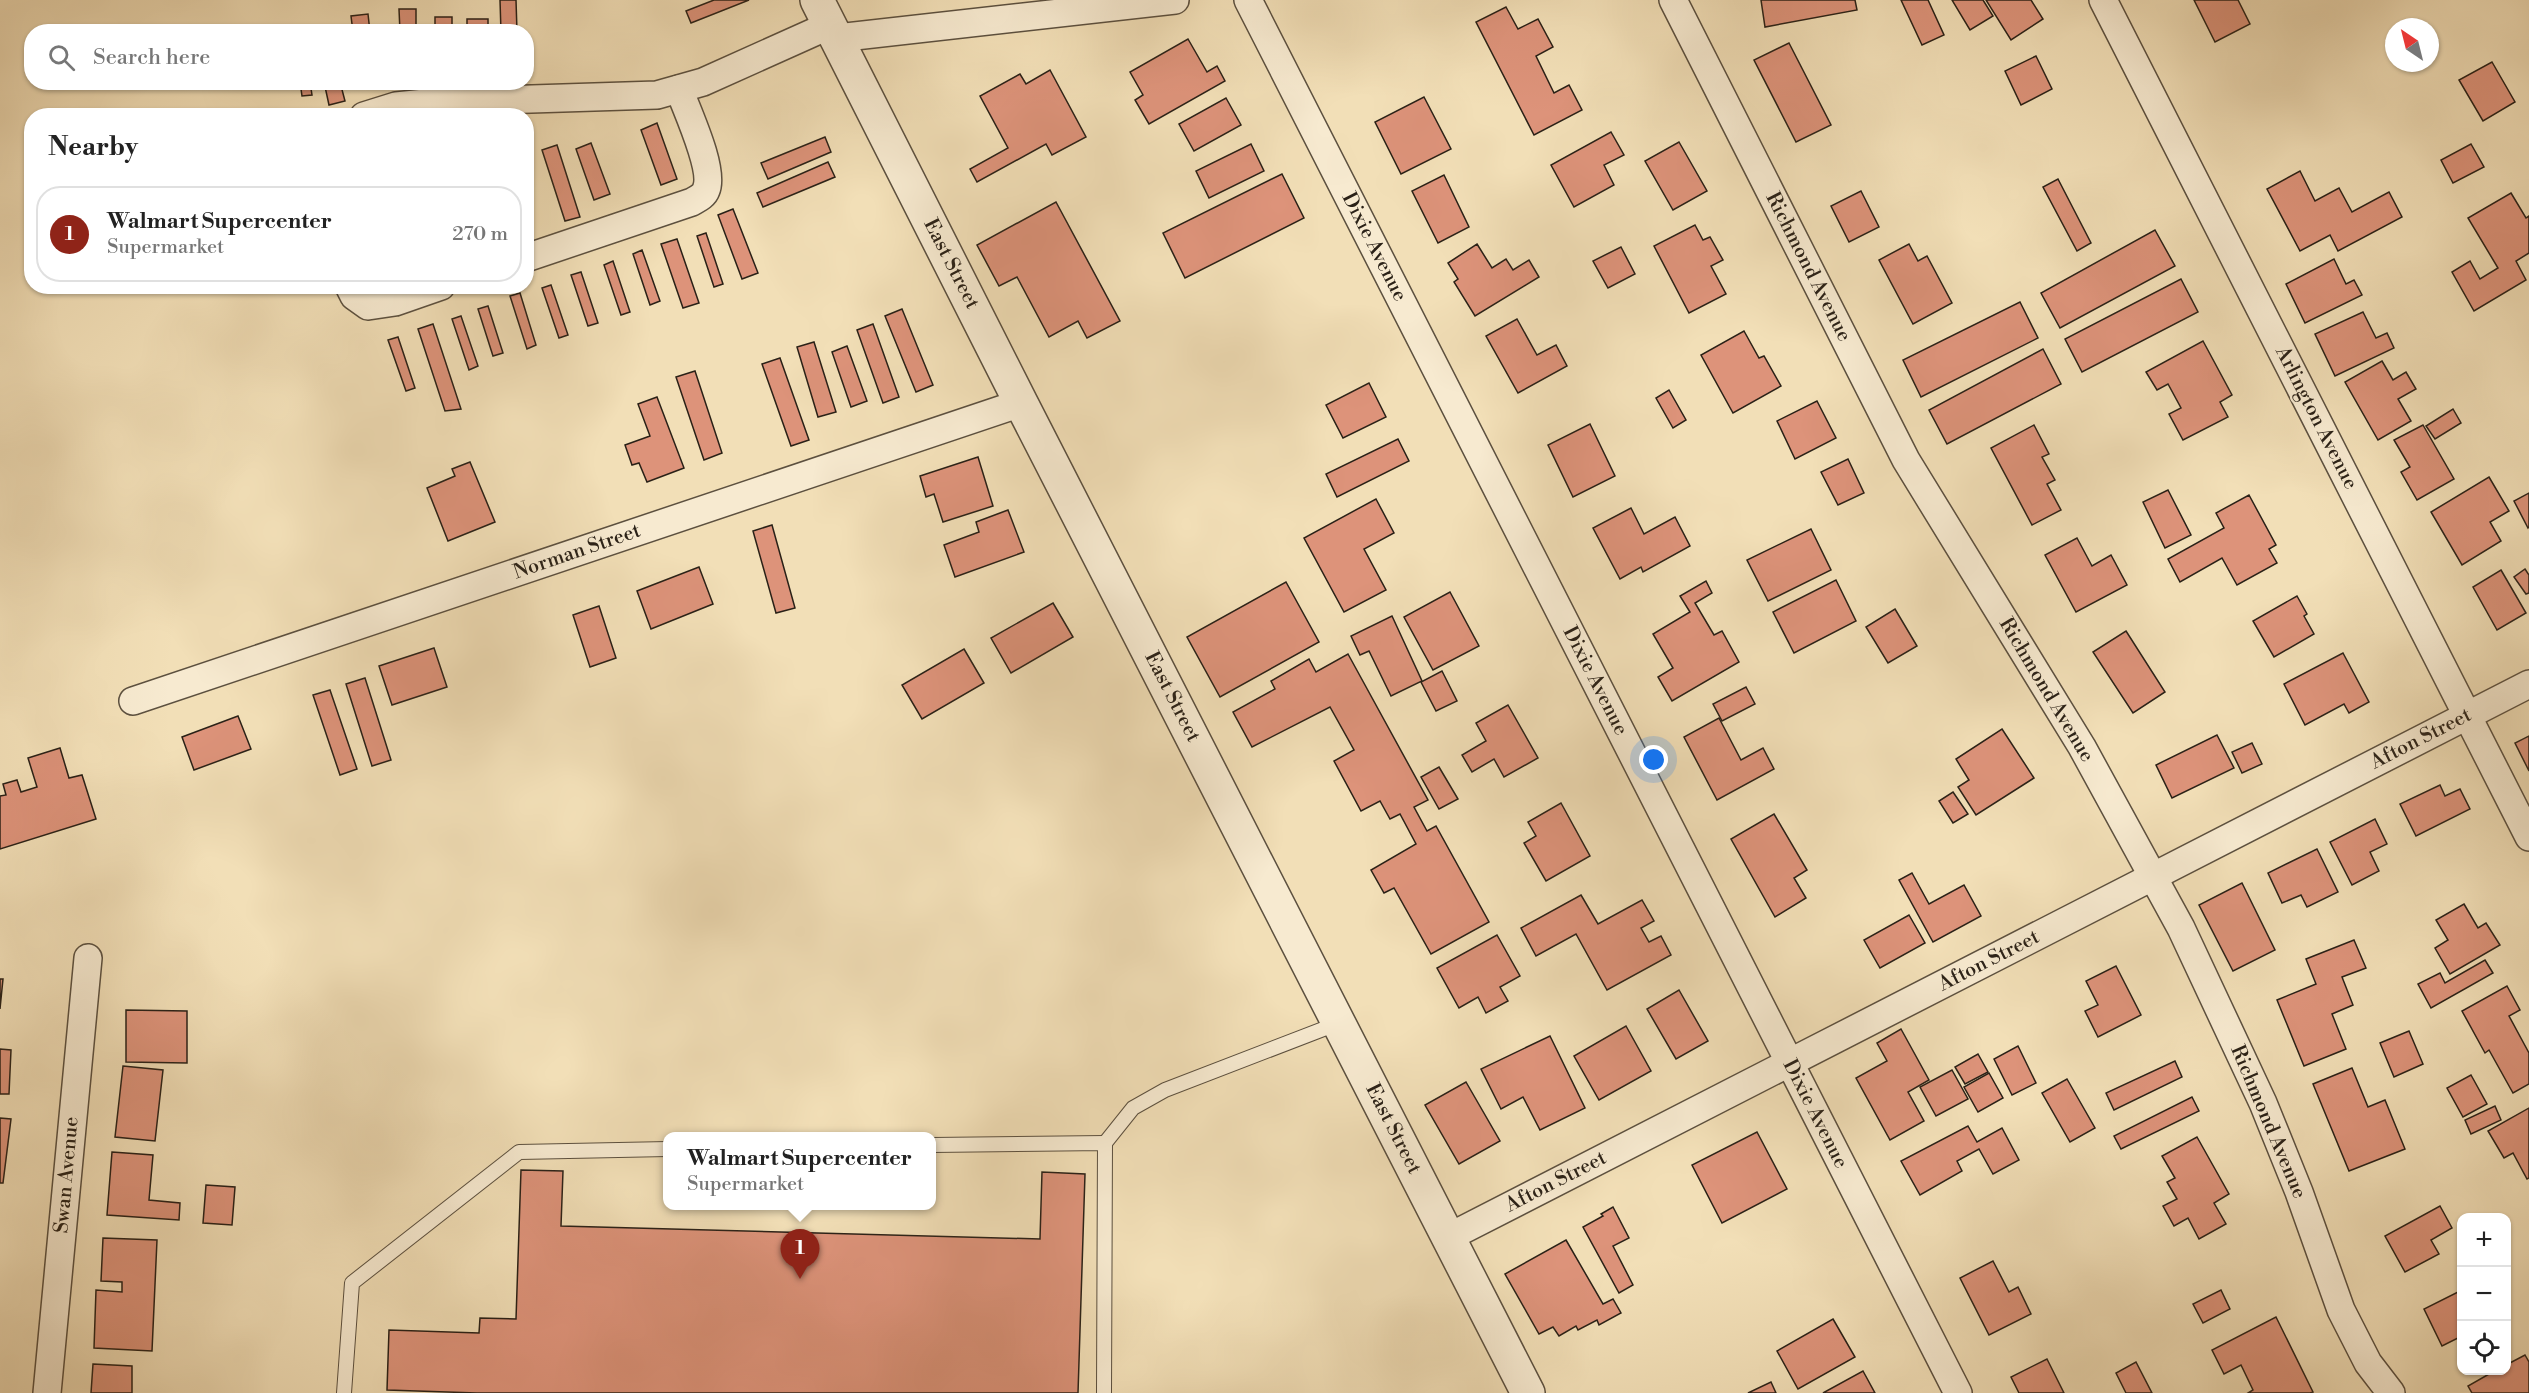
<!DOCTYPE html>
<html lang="en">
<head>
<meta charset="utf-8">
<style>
	:root { --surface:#fff; --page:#f2f2f2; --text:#222; --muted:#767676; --line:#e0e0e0; --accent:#8f2418 }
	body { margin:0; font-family:"Libre Bodoni",serif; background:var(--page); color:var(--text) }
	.controls { position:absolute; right:18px; bottom:18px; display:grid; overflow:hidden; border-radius:12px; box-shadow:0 2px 4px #0004 }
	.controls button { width:54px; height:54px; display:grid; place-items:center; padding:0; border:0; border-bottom:2px solid var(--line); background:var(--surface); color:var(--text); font:30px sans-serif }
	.compass { position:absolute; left:2385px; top:18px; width:54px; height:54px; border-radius:50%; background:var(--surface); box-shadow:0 2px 4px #0004; rotate:325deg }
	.you { position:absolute; left:1654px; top:760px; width:21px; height:21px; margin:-15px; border:4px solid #fff; border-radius:50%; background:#1a73e8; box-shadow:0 0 0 9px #1a73e833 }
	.badge { display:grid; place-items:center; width:39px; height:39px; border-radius:50%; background:var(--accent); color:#fff; font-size:20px; font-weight:700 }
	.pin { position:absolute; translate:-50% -50px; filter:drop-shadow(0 2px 3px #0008) }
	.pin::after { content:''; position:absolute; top:32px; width:21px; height:18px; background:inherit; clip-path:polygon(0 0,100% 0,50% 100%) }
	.popup { position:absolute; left:663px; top:1132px; width:273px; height:78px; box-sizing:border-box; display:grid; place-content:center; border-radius:12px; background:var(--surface); filter:drop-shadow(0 2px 4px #0005); font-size:20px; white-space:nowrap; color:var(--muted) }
	.popup b { font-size:22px; color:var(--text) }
	.popup::after { content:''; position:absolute; left:50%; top:100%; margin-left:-12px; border:12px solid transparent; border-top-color:var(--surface) }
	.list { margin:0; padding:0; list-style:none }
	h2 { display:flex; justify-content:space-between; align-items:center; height:78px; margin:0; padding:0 24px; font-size:26px }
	h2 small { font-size:20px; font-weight:400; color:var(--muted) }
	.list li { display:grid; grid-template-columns:39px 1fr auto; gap:18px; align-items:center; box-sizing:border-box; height:96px; margin:0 12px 12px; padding:0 12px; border:2px solid var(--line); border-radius:24px }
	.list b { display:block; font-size:22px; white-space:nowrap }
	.list p { margin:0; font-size:20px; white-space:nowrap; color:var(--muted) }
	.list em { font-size:20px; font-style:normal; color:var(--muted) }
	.icon { flex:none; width:33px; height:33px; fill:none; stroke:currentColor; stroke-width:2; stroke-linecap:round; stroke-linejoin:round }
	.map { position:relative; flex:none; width:2529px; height:1393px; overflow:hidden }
	.search { position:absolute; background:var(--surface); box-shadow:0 2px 4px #0004; left:24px; top:24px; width:510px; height:66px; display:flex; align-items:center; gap:15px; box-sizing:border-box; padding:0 21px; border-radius:24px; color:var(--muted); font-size:22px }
	.panel { position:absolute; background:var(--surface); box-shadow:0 2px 4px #0004; left:24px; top:108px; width:510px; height:186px; border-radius:24px }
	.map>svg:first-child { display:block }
</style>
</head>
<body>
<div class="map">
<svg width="2529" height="1393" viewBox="0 0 2529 1393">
	<rect width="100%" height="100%" fill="#f2dfb7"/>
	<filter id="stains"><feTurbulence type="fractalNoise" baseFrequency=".00333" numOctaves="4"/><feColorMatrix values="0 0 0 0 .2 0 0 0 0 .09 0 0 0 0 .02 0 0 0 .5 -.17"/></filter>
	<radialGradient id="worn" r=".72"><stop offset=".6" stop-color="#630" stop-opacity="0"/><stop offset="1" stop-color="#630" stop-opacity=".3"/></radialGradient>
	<!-- building -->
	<g fill="#dd937a" stroke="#2a2117" stroke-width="1.5">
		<polygon points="500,0 516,0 517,32 501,32"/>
		<polygon points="714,0 749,0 691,23 686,11"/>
		<polygon points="1761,0 1855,0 1857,10 1765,27"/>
		<polygon points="1901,0 1928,0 1944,35 1922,45"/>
		<polygon points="1952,0 1983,0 1993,16 1970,30"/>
		<polygon points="1986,0 2031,0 2043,19 2011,40"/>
		<polygon points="2194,0 2238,0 2250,24 2215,42"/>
		<polygon points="1506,7 1518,29 1538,19 1553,47 1536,56 1554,93 1569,85 1582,110 1534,135 1476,22"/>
		<polygon points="399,9 416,9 416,32 400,32"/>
		<polygon points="368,14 370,32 353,32 351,16"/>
		<rect x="435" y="17" width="17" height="15"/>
		<rect x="467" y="19" width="21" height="13"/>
		<polygon points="1188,39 1207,72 1217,66 1225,81 1149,124 1135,100 1143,95 1130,72"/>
		<polygon points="1789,43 1831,125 1796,142 1754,60"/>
		<polygon points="2036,56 2052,89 2021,105 2005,71"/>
		<polygon points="2492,62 2515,102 2483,121 2459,80"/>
		<polygon points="1050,70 1086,137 1052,155 1046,144 977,182 970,169 1008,148 980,96 1020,74 1026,84"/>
		<polygon points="300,82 310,82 312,95 302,96"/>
		<polygon points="324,82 340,82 345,101 329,105"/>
		<polygon points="400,82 415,82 415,86 400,85"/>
		<rect x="436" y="82" width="16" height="3"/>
		<polygon points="1424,97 1451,149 1401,174 1375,122"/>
		<polygon points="1226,98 1241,125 1194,151 1179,124"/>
		<polygon points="657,123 677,179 661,185 641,130"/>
		<polygon points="1611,132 1624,155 1604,165 1614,185 1574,207 1551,165"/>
		<polygon points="825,137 831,152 768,179 761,163"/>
		<polygon points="1679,142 1707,191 1673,210 1645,161"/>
		<polygon points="591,143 610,194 594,200 576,149"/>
		<polygon points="1251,144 1264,171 1209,198 1196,171"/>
		<polygon points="2471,144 2484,167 2453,183 2441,160"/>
		<polygon points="557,145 580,217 565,221 542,150"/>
		<polygon points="828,162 835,177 763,207 757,193"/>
		<polygon points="2300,171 2315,201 2339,188 2352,212 2389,192 2402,217 2338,251 2330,235 2300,251 2267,189"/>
		<polygon points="1282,174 1304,218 1185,278 1163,233"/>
		<polygon points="1444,175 1469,227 1438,243 1412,191"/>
		<polygon points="2058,179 2091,243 2077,251 2043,187"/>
		<polygon points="1861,191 1879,227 1849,242 1831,206"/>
		<polygon points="2511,193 2526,218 2529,216 2529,253 2516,261 2526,280 2474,311 2452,272 2470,261 2480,279 2498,268 2468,218"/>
		<polygon points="1056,202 1120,321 1087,338 1078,321 1049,337 1017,277 999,286 977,245"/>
		<polygon points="733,209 758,273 742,279 718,215"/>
		<polygon points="1695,225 1703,240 1710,237 1723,260 1711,266 1726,294 1689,313 1654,246"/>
		<polygon points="2155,230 2175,266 2060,328 2041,293"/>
		<polygon points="706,233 723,284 714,287 697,236"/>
		<polygon points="677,239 699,303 683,308 661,244"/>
		<polygon points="1477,244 1492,268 1506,259 1513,270 1529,260 1539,277 1475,316 1454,282 1458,279 1448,263"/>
		<polygon points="1909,244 1918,261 1927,256 1952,303 1913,324 1879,260"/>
		<polygon points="1621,247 1635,274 1608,288 1593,261"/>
		<polygon points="642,250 660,301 650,305 633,254"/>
		<polygon points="2334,259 2346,284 2354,280 2362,295 2305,323 2286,284"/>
		<polygon points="613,261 630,312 621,315 604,265"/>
		<polygon points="581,272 598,323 588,326 571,275"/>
		<polygon points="2181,279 2198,312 2082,372 2065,339"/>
		<polygon points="551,285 568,335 559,338 542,288"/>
		<polygon points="520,293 536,345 527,349 510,296"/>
		<polygon points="2020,302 2038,338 1921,397 1903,360"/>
		<polygon points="488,306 503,353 493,356 478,309"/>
		<polygon points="902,309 933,385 916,392 885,316"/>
		<polygon points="2363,312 2376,338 2387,333 2394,348 2335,376 2315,334"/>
		<polygon points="461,316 478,366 469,370 452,319"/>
		<polygon points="1517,319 1537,355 1556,345 1567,366 1518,393 1486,336"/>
		<polygon points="433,324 461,409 445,411 418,329"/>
		<polygon points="873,324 899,397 883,403 857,330"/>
		<polygon points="1744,331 1759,358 1764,356 1781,386 1733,413 1701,355"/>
		<polygon points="398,337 415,388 406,391 388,340"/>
		<polygon points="2203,341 2232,395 2220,402 2228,417 2183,440 2169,414 2181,408 2168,384 2157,390 2146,372"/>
		<polygon points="814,342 836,412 818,417 797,347"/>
		<polygon points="847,346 867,401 851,407 832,352"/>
		<polygon points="2043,349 2061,384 1947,444 1929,410"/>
		<polygon points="780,358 809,440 791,446 762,364"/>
		<polygon points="2382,361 2393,380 2406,372 2416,389 2398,399 2411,421 2378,440 2345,382"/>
		<polygon points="695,371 722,453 704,460 676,377"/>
		<polygon points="1369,383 1386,417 1343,438 1326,405"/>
		<polygon points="1669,390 1686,420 1673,428 1656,398"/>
		<polygon points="657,397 684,468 647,482 639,463 632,465 625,445 650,436 638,404"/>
		<polygon points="1817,401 1836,438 1795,459 1777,421"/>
		<polygon points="2453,409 2461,423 2435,439 2426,426"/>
		<polygon points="1590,424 1615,476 1573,497 1548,445"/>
		<polygon points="2034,425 2049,454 2042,457 2055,480 2047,484 2061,510 2032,525 1991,448"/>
		<polygon points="2423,425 2454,479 2417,500 2401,472 2410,467 2394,440"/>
		<polygon points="1398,439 1409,461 1337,497 1326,474"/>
		<polygon points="978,457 993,506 943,522 934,494 926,497 920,476"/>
		<polygon points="1848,459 1864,493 1838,505 1821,472"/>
		<polygon points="470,462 495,522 448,541 427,488 455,476 452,469"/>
		<polygon points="2489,477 2509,511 2490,522 2501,541 2462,565 2431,512"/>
		<polygon points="2168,490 2191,535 2165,548 2143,502"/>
		<polygon points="2529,493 2529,527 2528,528 2514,501"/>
		<polygon points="2249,495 2276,545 2269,549 2277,563 2237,585 2222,558 2180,582 2168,559 2224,528 2216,513"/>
		<polygon points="1376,499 1394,533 1364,549 1386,590 1344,612 1304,538"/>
		<polygon points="1631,508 1644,534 1675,517 1690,546 1643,572 1641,567 1620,579 1593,528"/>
		<polygon points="1008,510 1024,552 955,577 944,545 979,532 976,522"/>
		<polygon points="772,525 795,608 776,613 753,531"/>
		<polygon points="1811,529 1831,570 1768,601 1747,560"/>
		<polygon points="2077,538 2092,566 2111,555 2127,585 2076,612 2045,555"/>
		<polygon points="699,567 713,604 651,629 637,591"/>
		<polygon points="2525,569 2529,575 2529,593 2526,594 2514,577"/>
		<polygon points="2501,570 2526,613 2497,630 2473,587"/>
		<polygon points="1836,580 1856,621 1794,653 1773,612"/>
		<polygon points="1706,581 1712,593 1695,603 1714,635 1722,631 1739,662 1672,701 1658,677 1673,668 1653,634 1690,612 1680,596"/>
		<polygon points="1286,582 1319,642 1220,697 1187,637"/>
		<polygon points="1450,592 1479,646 1433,670 1404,617"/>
		<polygon points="2297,596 2307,614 2304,616 2314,634 2274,657 2253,621"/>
		<polygon points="1053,603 1073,637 1011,673 991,638"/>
		<polygon points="599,606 616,658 590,667 573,615"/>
		<polygon points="1895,609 1917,646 1888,663 1866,627"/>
		<polygon points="1392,616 1422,681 1391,696 1369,651 1360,655 1351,636"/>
		<polygon points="2126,631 2165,692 2133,713 2093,652"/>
		<polygon points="434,648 447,687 392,705 379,666"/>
		<polygon points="964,649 984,683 922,719 902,685"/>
		<polygon points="2343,653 2369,702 2349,713 2344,704 2305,725 2284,684"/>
		<polygon points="1348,654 1428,800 1414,807 1427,831 1436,826 1489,922 1431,954 1394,888 1384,893 1371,870 1416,844 1400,814 1390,819 1380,801 1361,811 1334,761 1354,750 1330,707 1252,747 1233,712 1275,689 1271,681 1309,659 1316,672"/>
		<polygon points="1442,671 1457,701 1436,711 1421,682"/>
		<polygon points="365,678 391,760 372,766 346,684"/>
		<polygon points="1746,687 1755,704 1722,721 1713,704"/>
		<polygon points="330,690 357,769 340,775 313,695"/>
		<polygon points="1508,705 1538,758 1504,777 1494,759 1472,772 1462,755 1486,741 1476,723"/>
		<polygon points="238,716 251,749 194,770 182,737"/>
		<polygon points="1719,718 1741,760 1763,748 1774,769 1717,800 1684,737"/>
		<polygon points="2002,729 2034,778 1976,815 1958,787 1969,780 1956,759"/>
		<polygon points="2217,735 2234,768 2172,798 2156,765"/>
		<polygon points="2529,736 2529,771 2515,743"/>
		<polygon points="2252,743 2262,764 2242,773 2232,752"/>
		<polygon points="60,748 69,778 82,775 96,819 0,849 0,796 6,795 3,784 17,780 21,792 37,787 28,758"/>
		<polygon points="1439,767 1458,799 1439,809 1421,777"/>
		<polygon points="2440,785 2445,796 2460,789 2470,809 2416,836 2400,804"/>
		<polygon points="1953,792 1968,814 1953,823 1939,801"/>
		<polygon points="1561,803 1590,856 1546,881 1524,843 1536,836 1528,822"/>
		<polygon points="1774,814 1807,870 1794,878 1806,898 1775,917 1731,839"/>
		<polygon points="2375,819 2387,844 2370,852 2379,871 2352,885 2330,842"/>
		<polygon points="2317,849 2338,892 2307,907 2301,895 2282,903 2268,873"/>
		<polygon points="1912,873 1929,904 1964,885 1981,916 1933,942 1899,880"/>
		<polygon points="2242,883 2275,950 2233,971 2199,905"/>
		<polygon points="1581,895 1598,924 1642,900 1654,921 1641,928 1649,942 1661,936 1671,955 1607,990 1576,934 1536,956 1521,928"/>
		<polygon points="2464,904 2478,928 2486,923 2500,945 2450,974 2435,948 2448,940 2436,920"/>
		<polygon points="1909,915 1925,943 1880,968 1864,940"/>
		<polygon points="1497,935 1520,976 1500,987 1508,1001 1486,1013 1478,997 1459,1008 1437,968"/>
		<polygon points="2354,940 2366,968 2342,977 2353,1005 2332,1014 2346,1049 2304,1066 2277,1000 2316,984 2306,959"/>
		<polygon points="2485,960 2493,973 2431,1008 2418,984 2440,973 2445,983"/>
		<polygon points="2116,966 2141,1015 2098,1037 2085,1011 2098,1005 2086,981"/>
		<polygon points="0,979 3,979 0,1009"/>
		<polygon points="2507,986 2520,1010 2509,1016 2529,1053 2529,1084 2513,1093 2489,1050 2485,1053 2462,1011"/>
		<polygon points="1679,990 1708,1041 1676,1059 1647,1009"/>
		<polygon points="126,1010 187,1011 187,1063 126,1062"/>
		<polygon points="1626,1026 1651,1071 1599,1100 1574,1056"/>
		<polygon points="1901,1029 1929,1080 1908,1092 1924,1121 1890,1140 1856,1078 1887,1061 1877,1043"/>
		<polygon points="2409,1031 2423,1064 2394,1077 2380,1043"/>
		<polygon points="1550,1036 1585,1108 1540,1130 1523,1097 1501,1109 1481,1069"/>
		<polygon points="2018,1046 2036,1083 2012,1095 1994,1059"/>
		<polygon points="0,1049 11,1050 9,1094 0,1094"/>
		<polygon points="1978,1054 1988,1072 1965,1084 1955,1067"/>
		<polygon points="2175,1061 2182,1077 2114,1110 2106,1093"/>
		<polygon points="123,1066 163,1070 155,1141 115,1137"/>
		<polygon points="2352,1068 2368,1107 2385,1100 2405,1149 2349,1171 2313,1084"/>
		<polygon points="1952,1070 1968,1099 1936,1116 1920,1087"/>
		<polygon points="1989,1073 2003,1098 1978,1112 1964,1087"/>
		<polygon points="2471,1075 2487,1104 2463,1117 2447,1088"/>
		<polygon points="2067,1079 2095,1128 2070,1142 2042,1093"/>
		<polygon points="1466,1082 1500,1141 1459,1164 1425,1105"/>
		<polygon points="2192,1097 2199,1111 2121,1149 2114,1136"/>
		<polygon points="2495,1106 2501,1120 2471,1134 2465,1120"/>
		<polygon points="2529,1108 2529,1178 2527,1179 2513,1153 2504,1158 2488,1131"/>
		<polygon points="0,1118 11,1119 3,1183 0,1183"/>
		<polygon points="1968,1126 1977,1142 2002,1128 2019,1160 1993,1174 1979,1149 1957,1161 1962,1171 1920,1195 1901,1161"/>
		<polygon points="1757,1132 1787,1189 1722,1223 1692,1165"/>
		<polygon points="2197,1137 2229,1194 2214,1203 2226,1224 2199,1239 2188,1218 2174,1226 2163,1206 2177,1199 2167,1182 2175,1178 2162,1156"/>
		<polygon points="112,1152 153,1155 149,1200 180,1203 179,1220 107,1215"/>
		<polygon points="521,1170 563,1171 561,1226 1040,1239 1042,1172 1085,1174 1078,1393 477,1393 387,1390 389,1330 479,1333 480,1318 516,1319"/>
		<polygon points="206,1185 235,1187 232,1225 203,1223"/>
		<polygon points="2440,1206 2452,1228 2431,1240 2439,1254 2405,1272 2385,1236"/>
		<polygon points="1613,1207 1629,1238 1613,1246 1633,1285 1619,1293 1583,1227 1603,1216 1601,1214"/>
		<polygon points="103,1238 157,1240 152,1351 94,1348 96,1290 122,1292 122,1282 101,1281"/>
		<polygon points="1566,1240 1603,1304 1613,1299 1621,1313 1599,1325 1597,1320 1578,1330 1576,1326 1559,1336 1553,1327 1539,1334 1505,1274"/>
		<polygon points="1993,1261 2009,1292 2018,1287 2031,1314 1989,1335 1960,1278"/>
		<polygon points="2221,1290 2230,1309 2203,1323 2193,1304"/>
		<polygon points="2462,1290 2462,1336 2442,1346 2424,1309"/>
		<polygon points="2276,1317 2313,1392 2310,1393 2248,1393 2253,1390 2241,1365 2224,1374 2212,1350"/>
		<polygon points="1833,1319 1855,1357 1798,1389 1777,1351"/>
		<polygon points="2525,1355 2529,1362 2529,1393 2472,1393 2468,1386 2496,1370 2506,1370 2506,1365"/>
		<polygon points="2047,1359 2064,1393 2019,1393 2011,1377"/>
		<polygon points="2136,1362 2152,1393 2126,1393 2116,1373"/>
		<polygon points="93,1364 132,1366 132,1393 91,1393"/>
		<polygon points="1863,1371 1875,1393 1823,1393"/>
		<polygon points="1771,1382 1776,1393 1748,1393"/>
	</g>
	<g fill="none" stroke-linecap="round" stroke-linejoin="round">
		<!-- service casing -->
		<g stroke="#5c503f" stroke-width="16">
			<g id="service">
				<polyline points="1105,1143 1133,1108 1165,1090 1339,1023"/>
				<polyline points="932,1145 1105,1143 1104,1393"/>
				<polyline points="344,1393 352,1283 519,1152 668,1149"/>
			</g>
		</g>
		<!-- minor casing -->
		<g stroke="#5c503f" stroke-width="30">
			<g id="minor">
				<polyline points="1248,0 1958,1393"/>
				<polyline points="1673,0 1906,460 2082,747 2181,928 2263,1103 2299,1192 2341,1310 2368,1363 2391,1393"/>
				<polyline points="2103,0 2529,837"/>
				<polyline points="837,38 1175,0"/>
				<polyline points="364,116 396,106 435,102 657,95 703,82 830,25"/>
				<path d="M526,258L692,202C697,199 704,196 706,190C715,170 687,111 679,89"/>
				<polyline points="349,286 354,296 368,306 395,302 441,286"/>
				<polyline points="133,701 1021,403"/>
				<polyline points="1449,1237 2529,684"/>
				<polyline points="47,1393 88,958"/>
			</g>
		</g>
		<!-- tertiary casing -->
		<g stroke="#5c503f" stroke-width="36">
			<polyline id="tertiary" points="817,0 1021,403 1528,1393"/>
		</g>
		<!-- service -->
		<use href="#service" stroke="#f7ead0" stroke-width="14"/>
		<!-- minor -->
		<use href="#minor" stroke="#f7ead0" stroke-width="27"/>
		<!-- tertiary -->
		<use href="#tertiary" stroke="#f7ead0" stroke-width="33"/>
	</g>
	<g text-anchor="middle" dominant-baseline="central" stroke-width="4.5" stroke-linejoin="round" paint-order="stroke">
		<!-- street labels -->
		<g font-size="20" fill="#2a2117" stroke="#f7ead0">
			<text transform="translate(1374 247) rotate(63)">Dixie Avenue</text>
			<text transform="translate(951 264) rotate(63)">East Street</text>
			<text transform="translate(1808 267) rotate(63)">Richmond Avenue</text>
			<text transform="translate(2316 418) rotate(63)">Arlington Avenue</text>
			<text transform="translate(577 552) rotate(-19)">Norman Street</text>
			<text transform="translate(1595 681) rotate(63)">Dixie Avenue</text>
			<text transform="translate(2046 690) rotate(59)">Richmond Avenue</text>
			<text transform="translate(1172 697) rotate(63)">East Street</text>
			<text transform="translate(2421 739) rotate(-27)">Afton Street</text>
			<text transform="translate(1989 961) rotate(-27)">Afton Street</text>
			<text transform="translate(1815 1114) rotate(63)">Dixie Avenue</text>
			<text transform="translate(2268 1122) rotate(67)">Richmond Avenue</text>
			<text transform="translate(1393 1129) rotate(63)">East Street</text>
			<text transform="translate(67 1175) rotate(-85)">Swan Avenue</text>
			<text transform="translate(1556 1182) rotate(-27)">Afton Street</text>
		</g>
	</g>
	<rect width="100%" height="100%" filter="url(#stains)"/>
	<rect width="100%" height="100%" fill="url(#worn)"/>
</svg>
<div class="controls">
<button>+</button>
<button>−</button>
<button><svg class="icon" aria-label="locate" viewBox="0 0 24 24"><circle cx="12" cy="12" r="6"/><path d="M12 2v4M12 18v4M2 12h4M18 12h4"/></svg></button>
</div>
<svg class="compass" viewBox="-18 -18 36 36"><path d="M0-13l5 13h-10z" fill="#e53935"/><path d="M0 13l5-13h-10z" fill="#767676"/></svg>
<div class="you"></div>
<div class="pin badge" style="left:800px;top:1279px">1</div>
<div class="popup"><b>Walmart Supercenter</b>Supermarket</div>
<div class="search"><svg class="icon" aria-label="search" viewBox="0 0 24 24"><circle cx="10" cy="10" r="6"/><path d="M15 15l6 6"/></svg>Search here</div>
<section class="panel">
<h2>Nearby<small></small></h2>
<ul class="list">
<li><span class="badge">1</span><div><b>Walmart Supercenter</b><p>Supermarket</p></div><em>270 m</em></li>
</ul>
</section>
</div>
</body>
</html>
